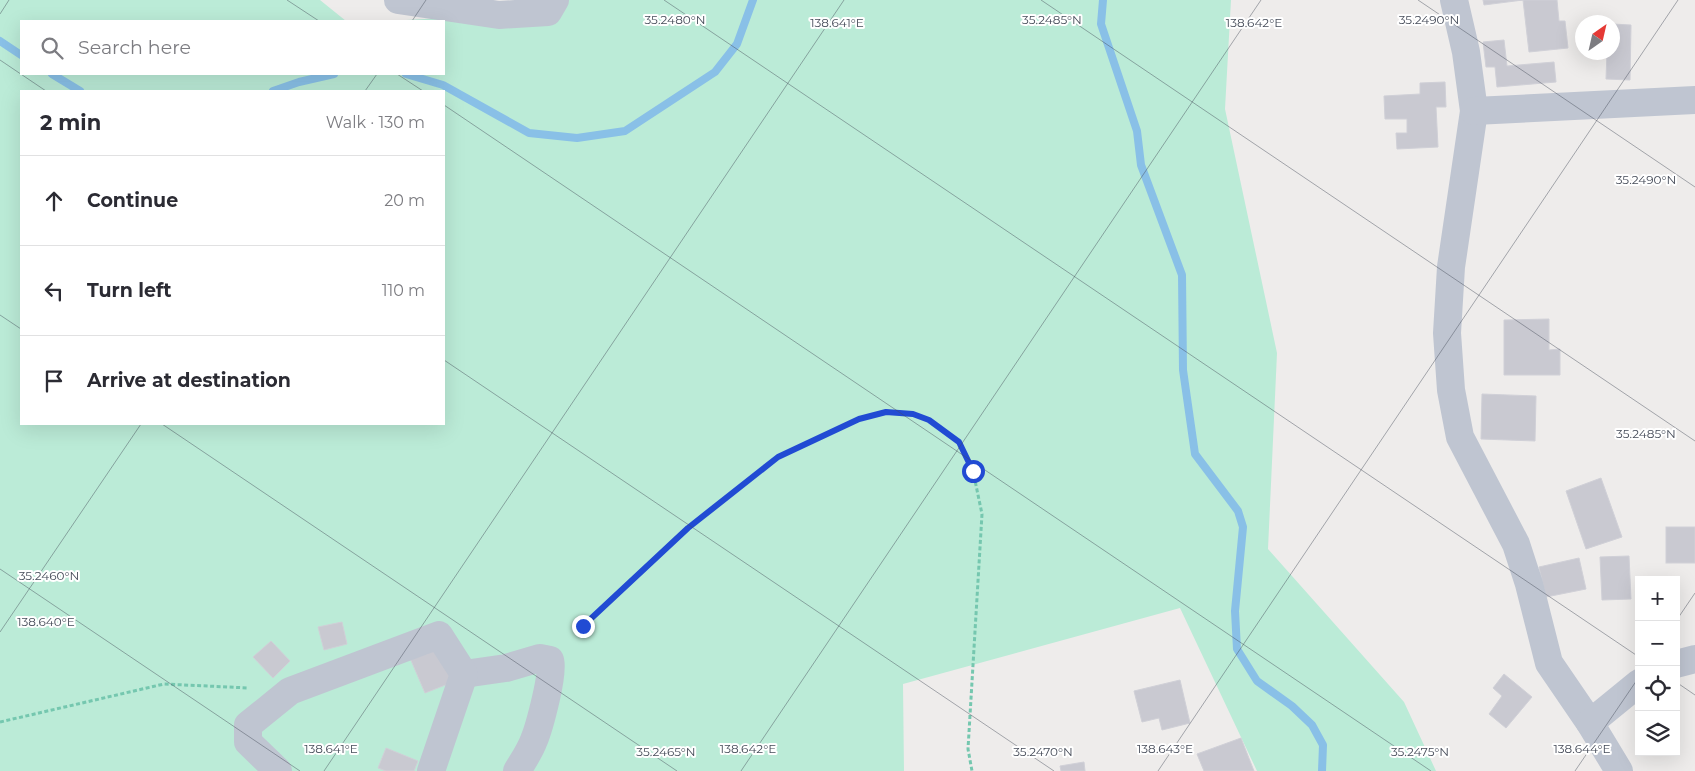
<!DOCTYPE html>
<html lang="en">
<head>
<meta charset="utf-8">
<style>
	:root { --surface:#fff; --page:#f2f2f3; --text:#2b2b33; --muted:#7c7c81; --line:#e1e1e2 }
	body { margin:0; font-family:Montserrat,sans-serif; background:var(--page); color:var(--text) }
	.controls { position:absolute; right:15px; bottom:15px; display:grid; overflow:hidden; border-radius:0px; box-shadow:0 5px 20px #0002 }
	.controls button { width:45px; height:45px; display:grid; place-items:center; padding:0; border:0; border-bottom:1px solid var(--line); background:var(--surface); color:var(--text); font:25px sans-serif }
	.compass { position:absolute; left:1575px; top:15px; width:45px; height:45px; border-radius:50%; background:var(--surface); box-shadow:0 5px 20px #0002; rotate:34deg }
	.stop { position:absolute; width:15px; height:15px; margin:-11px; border:4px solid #214bd3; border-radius:50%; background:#fff }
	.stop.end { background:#214bd3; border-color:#fff; box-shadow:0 1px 5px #0008 }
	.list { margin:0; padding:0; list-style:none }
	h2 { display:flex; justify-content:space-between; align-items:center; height:65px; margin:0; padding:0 20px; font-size:21px }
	h2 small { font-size:16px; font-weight:400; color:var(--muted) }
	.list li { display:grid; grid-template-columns:32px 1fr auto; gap:15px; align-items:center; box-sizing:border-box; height:90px; padding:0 20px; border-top:1px solid var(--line) }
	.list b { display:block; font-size:19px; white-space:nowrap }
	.list em { font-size:16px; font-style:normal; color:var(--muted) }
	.icon { flex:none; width:28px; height:28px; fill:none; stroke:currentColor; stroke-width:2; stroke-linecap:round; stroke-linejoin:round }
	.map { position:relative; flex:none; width:1695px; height:771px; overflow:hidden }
	.search { position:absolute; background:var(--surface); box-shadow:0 5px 20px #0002; left:20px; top:20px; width:425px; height:55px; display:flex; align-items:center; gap:12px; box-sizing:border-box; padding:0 18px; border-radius:0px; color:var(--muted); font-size:19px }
	.panel { position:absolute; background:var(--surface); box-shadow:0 5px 20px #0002; left:20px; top:90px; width:425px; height:335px; border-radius:0px }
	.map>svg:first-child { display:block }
</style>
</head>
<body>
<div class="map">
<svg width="1695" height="771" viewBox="0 0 1695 771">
	<rect width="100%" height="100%" fill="#eeeceb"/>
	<!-- green -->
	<path fill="#bbebd7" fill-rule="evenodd" d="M0,0H320L346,21H21V74H444V21H388L548,12L555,0H1231L1225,109L1277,353L1268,549L1404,702L1436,771H1257L1180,608L903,684L904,771H0ZM21,91H444V424H21Z"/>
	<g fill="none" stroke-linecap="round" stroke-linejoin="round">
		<!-- stream -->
		<g stroke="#89c0e7" stroke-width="8">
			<polyline points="1103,0 1101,24 1137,131 1141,165 1182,275 1183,370 1195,454 1238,511 1243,527 1235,611 1237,649 1257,681 1292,706 1312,725 1323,745 1322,771"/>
			<polyline points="0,41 21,55"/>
			<polyline points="52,74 80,91"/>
			<polyline points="406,74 443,85 529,133 577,138 625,131 715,72 737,44 753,0"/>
			<polyline points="273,91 299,82 334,74"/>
		</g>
	</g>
	<!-- building -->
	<g fill="#c9c9d1" stroke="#d0d0d7">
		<polygon points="1483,0 1557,0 1559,21 1565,21 1568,48 1529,52 1523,0 1484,5"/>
		<polygon points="1612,24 1631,25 1630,80 1606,79 1607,52 1612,52"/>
		<polygon points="1504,40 1507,66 1554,62 1556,82 1497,87 1495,67 1486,67 1483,42"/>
		<polygon points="1445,82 1446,107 1436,107 1438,147 1397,149 1396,133 1407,133 1407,119 1385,119 1384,96 1420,94 1420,83"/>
		<polygon points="1549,319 1549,350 1560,349 1560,375 1504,375 1504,320"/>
		<polygon points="1482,394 1536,396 1535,441 1481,439"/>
		<polygon points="1601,478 1622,537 1586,549 1566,491"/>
		<rect x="1666" y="527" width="29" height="36"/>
		<polygon points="1629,556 1631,599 1602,600 1600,557"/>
		<polygon points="1579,558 1586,589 1546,597 1539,567"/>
		<polygon points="342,622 347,644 324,650 318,627"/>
		<polygon points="271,641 290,661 273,678 253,657"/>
		<polygon points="438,646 453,682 425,693 410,658"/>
		<polygon points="1504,674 1532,697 1506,728 1489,714 1502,696 1493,688"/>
		<polygon points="1180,680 1190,723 1162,730 1159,718 1142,722 1134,691"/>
		<polygon points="1241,738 1254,771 1204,771 1197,754"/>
		<polygon points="386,748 418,761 414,771 386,771 378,768"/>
		<polygon points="1084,762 1085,771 1061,771 1060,766"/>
	</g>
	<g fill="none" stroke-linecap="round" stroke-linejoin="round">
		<!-- path -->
		<g stroke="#75c7af" stroke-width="3" stroke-dasharray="4 2.5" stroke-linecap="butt">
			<polyline points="583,626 688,528 778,457 859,419 886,412 913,414 929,420 959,442 973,471 982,514 968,749 972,771"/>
			<polyline points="0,722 164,684 249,688"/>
		</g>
		<!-- minor -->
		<g stroke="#bfc5d1" stroke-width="28">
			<polyline points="398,0 499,15 548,12 555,0"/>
			<polyline points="1454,0 1466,52 1474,111 1451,267 1447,333 1451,390 1460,437 1516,544 1529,584 1549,663 1590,723 1619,771"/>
			<polyline points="1474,111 1695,100"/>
			<polyline points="1676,664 1695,659"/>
			<path d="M464,674L506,668L540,658L550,660C555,670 539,728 534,740C530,751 523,761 517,771"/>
			<polyline points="1590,723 1639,683"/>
			<polyline points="278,771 248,742 248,725 290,691 439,635 464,674 431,771"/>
		</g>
	</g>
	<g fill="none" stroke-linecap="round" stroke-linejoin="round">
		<!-- route -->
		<polyline stroke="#214bd3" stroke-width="6" points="583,626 688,528 778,457 859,419 886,412 913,414 929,420 959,442 973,471"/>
	</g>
	<!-- ticks -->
	<path fill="none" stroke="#454b58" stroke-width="1" stroke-opacity="0.45" d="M287,0L319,21M664,0L1639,657M1041,0L1695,441M1418,0L1695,187M0,14L9,0M412,21L426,0M0,60L46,91M397,74L423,91M365,91L377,74M444,105L1431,771M0,315L21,329M444,360L1054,771M162,424L677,771M0,569L300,771M1676,621L1695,593M0,632L141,424M1676,682L1695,695M324,771L844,0M741,771L1261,0M1158,771L1678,0M1575,771L1639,677"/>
	<g font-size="12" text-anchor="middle" fill="#454b58" stroke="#fff" stroke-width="4" stroke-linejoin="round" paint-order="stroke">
		<text x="675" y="24">35.2480°N</text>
		<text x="1429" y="24">35.2490°N</text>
		<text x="1052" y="24">35.2485°N</text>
		<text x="837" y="27">138.641°E</text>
		<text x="1254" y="27">138.642°E</text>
		<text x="1646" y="184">35.2490°N</text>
		<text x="1646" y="438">35.2485°N</text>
		<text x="49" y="580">35.2460°N</text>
		<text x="46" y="626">138.640°E</text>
		<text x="331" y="753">138.641°E</text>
		<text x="748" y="753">138.642°E</text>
		<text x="1165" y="753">138.643°E</text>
		<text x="1582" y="753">138.644°E</text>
		<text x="666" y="756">35.2465°N</text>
		<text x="1043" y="756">35.2470°N</text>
		<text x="1420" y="756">35.2475°N</text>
	</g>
</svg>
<div class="controls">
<button>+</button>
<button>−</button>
<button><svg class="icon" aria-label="locate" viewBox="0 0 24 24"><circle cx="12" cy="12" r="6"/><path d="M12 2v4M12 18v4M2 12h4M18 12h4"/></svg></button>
<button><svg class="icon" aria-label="layers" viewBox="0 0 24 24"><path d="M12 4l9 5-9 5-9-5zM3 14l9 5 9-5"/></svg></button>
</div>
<svg class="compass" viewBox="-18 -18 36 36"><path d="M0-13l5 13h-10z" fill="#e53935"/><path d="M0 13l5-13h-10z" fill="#7c7c81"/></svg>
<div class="stop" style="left:973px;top:471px"></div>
<div class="stop end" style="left:583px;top:626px"></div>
<div class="search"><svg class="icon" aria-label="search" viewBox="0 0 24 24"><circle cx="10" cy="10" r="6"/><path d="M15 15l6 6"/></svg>Search here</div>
<section class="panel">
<h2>2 min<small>Walk · 130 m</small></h2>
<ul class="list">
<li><svg class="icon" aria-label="ahead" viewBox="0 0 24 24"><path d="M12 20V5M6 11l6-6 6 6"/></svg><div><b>Continue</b></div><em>20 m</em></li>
<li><svg class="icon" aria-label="left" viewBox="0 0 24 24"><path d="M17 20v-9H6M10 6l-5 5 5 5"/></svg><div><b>Turn left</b></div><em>110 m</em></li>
<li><svg class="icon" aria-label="arrive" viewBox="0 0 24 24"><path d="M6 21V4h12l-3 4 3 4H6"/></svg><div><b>Arrive at destination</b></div></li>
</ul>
</section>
</div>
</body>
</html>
